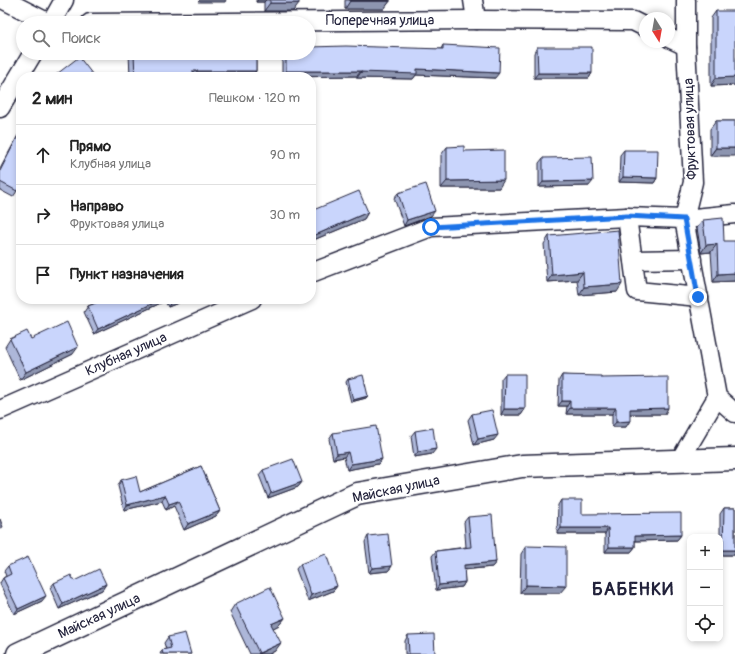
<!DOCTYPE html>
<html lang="ru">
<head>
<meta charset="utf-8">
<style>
	:root { --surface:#fff; --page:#f6f6f6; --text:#222; --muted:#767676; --line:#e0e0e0 }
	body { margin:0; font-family:Pangolin,sans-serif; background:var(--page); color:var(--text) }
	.controls { position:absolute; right:12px; bottom:12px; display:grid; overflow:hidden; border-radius:8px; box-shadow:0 2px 6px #0003 }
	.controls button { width:36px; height:36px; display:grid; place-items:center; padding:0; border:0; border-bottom:1px solid var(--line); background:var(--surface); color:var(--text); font:20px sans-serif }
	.compass { position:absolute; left:639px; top:12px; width:36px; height:36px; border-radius:50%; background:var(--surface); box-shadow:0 2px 6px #0003; rotate:169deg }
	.stop { position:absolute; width:12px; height:12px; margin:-9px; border:3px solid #1a73e8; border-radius:50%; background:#fff }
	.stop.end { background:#1a73e8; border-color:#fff; box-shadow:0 1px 4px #0008 }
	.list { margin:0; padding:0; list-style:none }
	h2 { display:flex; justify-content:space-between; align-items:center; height:52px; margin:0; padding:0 16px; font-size:17px }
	h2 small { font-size:13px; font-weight:400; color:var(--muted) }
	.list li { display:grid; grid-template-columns:26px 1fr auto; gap:12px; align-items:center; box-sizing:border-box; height:60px; padding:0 16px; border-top:1px solid var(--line) }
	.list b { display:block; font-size:15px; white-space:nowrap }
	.list p { margin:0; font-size:13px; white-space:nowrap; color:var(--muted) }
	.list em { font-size:13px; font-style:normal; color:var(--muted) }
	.icon { flex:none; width:22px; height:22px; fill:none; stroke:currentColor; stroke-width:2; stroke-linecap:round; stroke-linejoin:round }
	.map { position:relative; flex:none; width:735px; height:654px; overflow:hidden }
	.search { position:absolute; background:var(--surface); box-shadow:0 2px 6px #0003; left:16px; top:16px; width:300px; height:44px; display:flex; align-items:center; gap:10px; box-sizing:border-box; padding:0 14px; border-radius:22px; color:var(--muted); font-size:15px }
	.panel { position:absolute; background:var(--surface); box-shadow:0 2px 6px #0003; left:16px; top:72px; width:300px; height:232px; border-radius:16px }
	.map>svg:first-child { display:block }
</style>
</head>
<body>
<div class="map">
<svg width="735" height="654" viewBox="0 0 735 654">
	<rect width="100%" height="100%" fill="#fff"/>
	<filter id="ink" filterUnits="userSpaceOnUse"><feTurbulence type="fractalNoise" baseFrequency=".025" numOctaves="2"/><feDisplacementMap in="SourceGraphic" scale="8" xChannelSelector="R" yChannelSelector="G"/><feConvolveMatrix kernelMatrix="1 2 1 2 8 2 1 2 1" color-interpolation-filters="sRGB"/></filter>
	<g filter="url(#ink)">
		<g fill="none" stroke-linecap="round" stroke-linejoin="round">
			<!-- street casing -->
			<g stroke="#22223b" stroke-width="21">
				<g id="street">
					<polyline points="4,0 49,23"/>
					<polyline points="473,0 476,20"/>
					<polyline points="686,0 686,46 693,182 684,219 717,397 735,413"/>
					<polyline points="51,23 64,0"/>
					<polyline points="90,23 476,20 633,21 645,27"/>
					<polyline points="669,38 686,46"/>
					<polyline points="0,108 33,53"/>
					<polyline points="627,217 637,291 699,297"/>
					<polyline points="633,260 692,259"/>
					<polyline points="311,273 431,227 627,217 684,219 735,214"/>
					<polyline points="0,410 252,299"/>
					<polyline points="680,460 717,397"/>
				</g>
			</g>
			<!-- secondary casing -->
			<g stroke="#22223b" stroke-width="25">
				<polyline id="secondary" points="18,654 357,494 522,466 735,459"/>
			</g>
			<!-- street -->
			<use href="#street" stroke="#fff" stroke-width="18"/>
			<!-- secondary -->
			<use href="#secondary" stroke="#fff" stroke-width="22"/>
		</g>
		<!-- wall -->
		<g fill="#adb7d9" stroke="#22223b">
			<polygon points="256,0 299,0 293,11 264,11 264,2 256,2"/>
			<polygon points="345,0 390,0 390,1 384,9 345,9"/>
			<polygon points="716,11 735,85 711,86 711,18"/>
			<polygon points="443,45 495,78 416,75 413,79 357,78 357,76 282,77 282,53 309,53 441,49"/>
			<polygon points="537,47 592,73 589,78 534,78 534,53"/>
			<polygon points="129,53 256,53 256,71 252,77 130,77"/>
			<polygon points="716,121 735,121 710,156 710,129"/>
			<polygon points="20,132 17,191 13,197 0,190 0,169 17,137"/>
			<polygon points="447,147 464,151 499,188 441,188 441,155"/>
			<polygon points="624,150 657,178 654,183 619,182 620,155"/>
			<polygon points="543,158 589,186 539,187 539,163"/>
			<polygon points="398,193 431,216 404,226 394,198"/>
			<polygon points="311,211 368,212 364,219 311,241"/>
			<polygon points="703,220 724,241 735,281 713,282 711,252 701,253 697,228"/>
			<polygon points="549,236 617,292 579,295 577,280 547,282 544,244"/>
			<polygon points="90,299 188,299 168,307 165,301 94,334 84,312 88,306 93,304"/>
			<polygon points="10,339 31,339 73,354 20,380 5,347"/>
			<polygon points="505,374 525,409 521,415 501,415 501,379"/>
			<polygon points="562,375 601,378 665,414 630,414 626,427 612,427 612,414 566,414 567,406 558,406 559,380"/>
			<polygon points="348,379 368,396 366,398 351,402 346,382"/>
			<polygon points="472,414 494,440 474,445 468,420"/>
			<polygon points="415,431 432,454 414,457 411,436"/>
			<polygon points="333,433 382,459 378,464 347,470 344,457 333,459 329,439"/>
			<polygon points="201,466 220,511 216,516 184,530 174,506 166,510 162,501 124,510 118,486 121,480 140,492"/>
			<polygon points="263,470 302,482 298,487 268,498 259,475"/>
			<polygon points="561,500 582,514 681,535 677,540 635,541 635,547 631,552 605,552 605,534 557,534 558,505"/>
			<polygon points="724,508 735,508 735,555 720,555 720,514"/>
			<polygon points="468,517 496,562 492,567 464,570 465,582 462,587 436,590 432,556 436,551 466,547 464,522"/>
			<polygon points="368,536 392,566 388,571 369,573 365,542"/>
			<polygon points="526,546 560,593 520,593 521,554"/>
			<polygon points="300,564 337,586 333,591 308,601 296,569"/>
			<polygon points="8,566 42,601 14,614 0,584 0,583 3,578 6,576 4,571"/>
			<polygon points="74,581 106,584 102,590 59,609 50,588 54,583"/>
			<polygon points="235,604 285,618 279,625 273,628 275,651 269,654 250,654 230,612"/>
			<polygon points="408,635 435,654 405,654 405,641"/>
			<polygon points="168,637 191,654 160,654 162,650 166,649 164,643"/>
		</g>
		<!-- shaded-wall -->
		<g fill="#8d95b0" stroke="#22223b">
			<polygon points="200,0 226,0 225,2 198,2"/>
			<polygon points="258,0 266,0 264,2 256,2"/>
			<polygon points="350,1 390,1 384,9 345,9"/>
			<polygon points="270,3 299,3 293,11 264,11"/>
			<polygon points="417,69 499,73 495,78 416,75 413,79 357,78 361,72"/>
			<polygon points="193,71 256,71 252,77 188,77"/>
			<polygon points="286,71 361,71 357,76 282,77"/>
			<polygon points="538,73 592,73 589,78 534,78"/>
			<polygon points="735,77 735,85 711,86 716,78"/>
			<polygon points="716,148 735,148 735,156 710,156"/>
			<polygon points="623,177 657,178 654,183 619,182"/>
			<polygon points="504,180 499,188 441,188 447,181"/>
			<polygon points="593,181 589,186 539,187 543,182"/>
			<polygon points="435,211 431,216 404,226 407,220"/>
			<polygon points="368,212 364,219 311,241 311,239 313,236"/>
			<polygon points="717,244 711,252 701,253 706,245"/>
			<polygon points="583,272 577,280 547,282 552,275"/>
			<polygon points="735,273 735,281 713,282 718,274"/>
			<polygon points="622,284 617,292 579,295 584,287"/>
			<polygon points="162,299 167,299 165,301 94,334 98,329"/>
			<polygon points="179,299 188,299 168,307 171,302"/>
			<polygon points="78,347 73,354 20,380 26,372"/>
			<polygon points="368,396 366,398 351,402 353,400"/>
			<polygon points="562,401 570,401 567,406 558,406"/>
			<polygon points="570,408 616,408 612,414 566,414"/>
			<polygon points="668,408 665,414 626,414 630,409"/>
			<polygon points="504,409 525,409 521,415 501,415"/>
			<polygon points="630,421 626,427 612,427 616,422"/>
			<polygon points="498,435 494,440 474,445 478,439"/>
			<polygon points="436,449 432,454 414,457 418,452"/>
			<polygon points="348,452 344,457 333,459 337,454"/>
			<polygon points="382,459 378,464 347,470 351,464"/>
			<polygon points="302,482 298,487 268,498 271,493"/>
			<polygon points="165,495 162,501 124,510 127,505"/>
			<polygon points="178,501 174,506 166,510 169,504"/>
			<polygon points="220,511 216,516 184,530 188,524"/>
			<polygon points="561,528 608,528 605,534 557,534"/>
			<polygon points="681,535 677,540 631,541 635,536"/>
			<polygon points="609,547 635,547 631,552 605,552"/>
			<polygon points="723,550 735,550 735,555 720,555 720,554"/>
			<polygon points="496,562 492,567 460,570 464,565"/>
			<polygon points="392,566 388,571 369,573 372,568"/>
			<polygon points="465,582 462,587 436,590 439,585"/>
			<polygon points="106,584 102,590 59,609 63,604"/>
			<polygon points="526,585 566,586 560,593 520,593"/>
			<polygon points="337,586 333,591 308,601 311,595"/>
			<polygon points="46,596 42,601 14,614 18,609"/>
			<polygon points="285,618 279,625 266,632 271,624"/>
			<polygon points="281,643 275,651 269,654 258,654"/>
		</g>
		<!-- building -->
		<g fill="#c9d5fc" stroke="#22223b">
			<rect x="270" y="0" width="29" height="3"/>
			<rect x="350" y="0" width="40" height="1"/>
			<polygon points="716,11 735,11 735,77 716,78"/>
			<polygon points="443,45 500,48 499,73 417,69 417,74 361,72 361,71 286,71 286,53 309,53 309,47 346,46 443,49"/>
			<polygon points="537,47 592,47 592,73 538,73"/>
			<polygon points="134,53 256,53 256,71 193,71 193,77 135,77"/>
			<polygon points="79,57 93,75 90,77 53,77"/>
			<rect x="716" y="121" width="19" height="27"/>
			<polygon points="20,132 21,184 17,191 0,182 0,171"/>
			<polygon points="464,146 464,151 504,150 504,180 447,181 447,147"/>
			<polygon points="624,150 658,150 657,178 623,177"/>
			<polygon points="592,157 593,181 543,182 543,158"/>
			<polygon points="426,184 435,211 407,220 398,193"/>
			<polygon points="359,191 368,212 313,236 311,230 311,211"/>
			<polygon points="723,218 724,241 735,241 735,273 718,274 717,244 706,245 703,220"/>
			<polygon points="618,230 622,284 584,287 583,272 552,275 549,236"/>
			<polygon points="97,299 162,299 98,329 88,306 98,302"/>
			<polygon points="170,299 179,299 171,302"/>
			<polygon points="67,322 78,347 26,372 10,339 27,331 31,339"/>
			<polygon points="505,374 525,374 525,409 504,409"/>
			<polygon points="363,375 368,396 353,400 348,379"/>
			<polygon points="562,375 601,376 601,378 668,377 668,408 630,409 630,421 616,422 616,408 570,408 570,401 562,401"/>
			<polygon points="492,410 498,435 478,439 472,414"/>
			<polygon points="376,426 382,459 351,464 348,452 337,454 333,433"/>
			<polygon points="433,428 436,449 418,452 415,431"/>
			<polygon points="293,459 302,482 271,493 263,470"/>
			<polygon points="201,466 220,511 188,524 178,501 169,504 165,495 127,505 121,480 136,476 140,492"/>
			<polygon points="561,500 582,500 582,514 681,513 681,535 635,536 635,547 609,547 608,528 561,528"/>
			<polygon points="724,508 735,508 735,550 723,550"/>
			<polygon points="492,515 496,562 464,565 465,582 439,585 436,551 471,547 468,517"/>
			<polygon points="0,519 3,527 0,528"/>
			<polygon points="388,534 392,566 372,568 368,536"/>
			<polygon points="526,546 566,547 566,586 526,585"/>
			<polygon points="326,554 337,586 311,595 300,564"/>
			<polygon points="28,557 46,596 18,609 3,578 11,574 8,566"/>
			<polygon points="99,569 106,584 63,604 54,583 71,575 74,581"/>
			<polygon points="270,587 285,618 271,624 281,643 259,653 235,604"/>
			<polygon points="185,633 191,654 163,654 162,650 171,648 168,637"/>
			<polygon points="434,634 435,654 409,654 408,635"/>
		</g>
	</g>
	<g fill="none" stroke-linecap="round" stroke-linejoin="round" filter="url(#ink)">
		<!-- route -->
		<polyline stroke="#1a73e8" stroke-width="5" points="431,227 627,216 684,219 698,297"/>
	</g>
	<g text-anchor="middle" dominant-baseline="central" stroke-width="4" stroke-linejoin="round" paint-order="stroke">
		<!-- street labels -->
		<g font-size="14" fill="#22223b" stroke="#fff">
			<text x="380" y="20">Поперечная улица</text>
			<text transform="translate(690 129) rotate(-92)">Фруктовая улица</text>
			<text transform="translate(126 354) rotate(-24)">Клубная улица</text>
			<text transform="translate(396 489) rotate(-12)">Майская улица</text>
			<text transform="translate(99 616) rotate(-25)">Майская улица</text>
		</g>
		<!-- district labels -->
		<g font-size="18" font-weight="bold" letter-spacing="1" fill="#22223b" stroke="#fff">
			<text x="633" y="589">БАБЕНКИ</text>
		</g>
	</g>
</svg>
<div class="controls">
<button>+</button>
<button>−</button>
<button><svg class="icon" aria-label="locate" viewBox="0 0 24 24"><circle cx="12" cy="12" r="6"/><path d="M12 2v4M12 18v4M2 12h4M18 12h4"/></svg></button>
</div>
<svg class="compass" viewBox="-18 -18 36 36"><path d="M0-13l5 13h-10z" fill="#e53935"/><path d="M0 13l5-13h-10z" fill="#767676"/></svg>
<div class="stop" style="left:431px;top:227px"></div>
<div class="stop end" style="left:698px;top:297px"></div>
<div class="search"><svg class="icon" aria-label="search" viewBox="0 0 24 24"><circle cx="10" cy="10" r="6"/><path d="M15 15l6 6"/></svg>Поиск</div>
<section class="panel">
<h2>2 мин<small>Пешком · 120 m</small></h2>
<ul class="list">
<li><svg class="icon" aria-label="ahead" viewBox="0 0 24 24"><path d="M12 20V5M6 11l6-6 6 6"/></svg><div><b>Прямо</b><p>Клубная улица</p></div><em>90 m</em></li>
<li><svg class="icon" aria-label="right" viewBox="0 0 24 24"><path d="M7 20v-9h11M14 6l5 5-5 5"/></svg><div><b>Направо</b><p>Фруктовая улица</p></div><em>30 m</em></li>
<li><svg class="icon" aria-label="arrive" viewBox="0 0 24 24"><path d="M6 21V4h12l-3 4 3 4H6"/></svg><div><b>Пункт назначения</b></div></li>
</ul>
</section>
</div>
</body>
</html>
